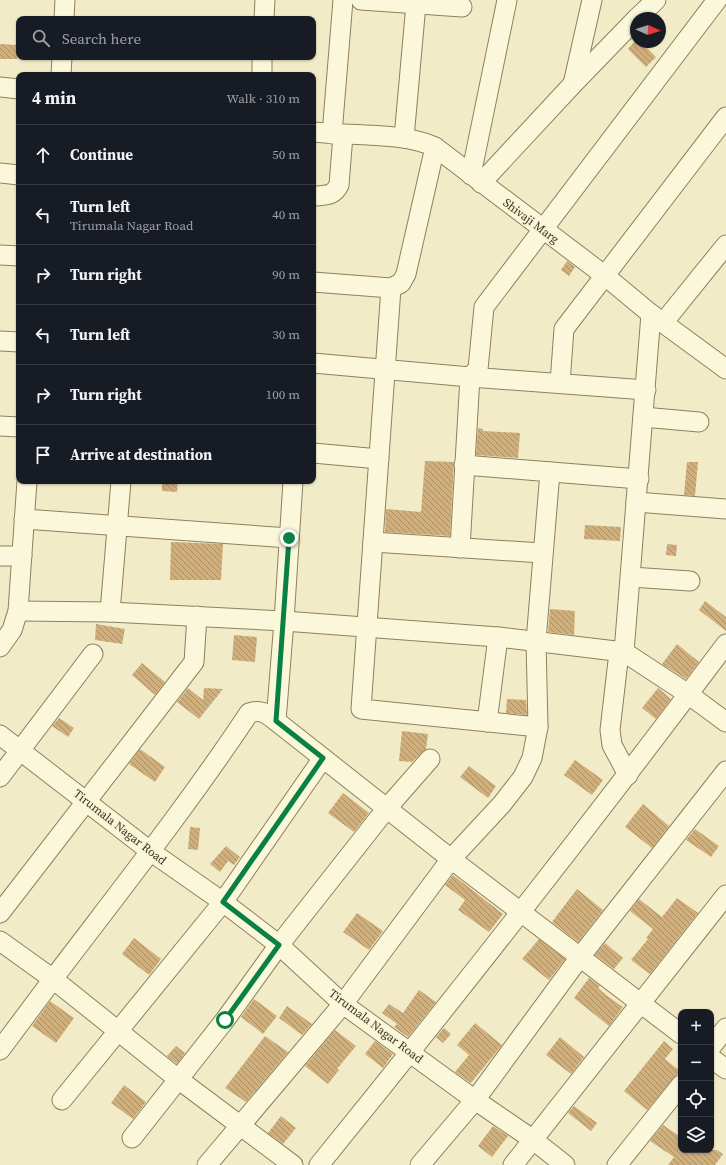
<!DOCTYPE html>
<html lang="en">
<head>
<meta charset="utf-8">
<style>
	:root { --surface:#171b24; --page:#242831; --text:#f1f3f6; --muted:#9ea1a6; --line:#363941 }
	body { margin:0; font-family:"Source Serif 4",serif; background:var(--page); color:var(--text) }
	.controls { position:absolute; right:12px; bottom:12px; display:grid; overflow:hidden; border-radius:8px; box-shadow:0 1px 3px #0004 }
	.controls button { width:36px; height:36px; display:grid; place-items:center; padding:0; border:0; border-bottom:1px solid var(--line); background:var(--surface); color:var(--text); font:20px sans-serif }
	.compass { position:absolute; left:630px; top:12px; width:36px; height:36px; border-radius:50%; background:var(--surface); box-shadow:0 1px 3px #0004; rotate:93deg }
	.stop { position:absolute; width:12px; height:12px; margin:-9px; border:3px solid #0b8043; border-radius:50%; background:#fff }
	.stop.end { background:#0b8043; border-color:#fff; box-shadow:0 1px 4px #0008 }
	.list { margin:0; padding:0; list-style:none }
	h2 { display:flex; justify-content:space-between; align-items:center; height:52px; margin:0; padding:0 16px; font-size:17px }
	h2 small { font-size:13px; font-weight:400; color:var(--muted) }
	.list li { display:grid; grid-template-columns:26px 1fr auto; gap:12px; align-items:center; box-sizing:border-box; height:60px; padding:0 16px; border-top:1px solid var(--line) }
	.list b { display:block; font-size:15px; white-space:nowrap }
	.list p { margin:0; font-size:13px; white-space:nowrap; color:var(--muted) }
	.list em { font-size:13px; font-style:normal; color:var(--muted) }
	.icon { flex:none; width:22px; height:22px; fill:none; stroke:currentColor; stroke-width:2; stroke-linecap:round; stroke-linejoin:round }
	.map { position:relative; flex:none; width:726px; height:1165px; overflow:hidden }
	.search { position:absolute; background:var(--surface); box-shadow:0 1px 3px #0004; left:16px; top:16px; width:300px; height:44px; display:flex; align-items:center; gap:10px; box-sizing:border-box; padding:0 14px; border-radius:8px; color:var(--muted); font-size:15px }
	.panel { position:absolute; background:var(--surface); box-shadow:0 1px 3px #0004; left:16px; top:72px; width:300px; height:412px; border-radius:8px }
	.map>svg:first-child { display:block }
</style>
</head>
<body>
<div class="map">
<svg width="726" height="1165" viewBox="0 0 726 1165">
	<defs>
		<pattern id="building-back-hatch" width="6" height="6" patternUnits="userSpaceOnUse"><rect width="6" height="6" fill="#d1af7b"/><path d="M-1 5l2 2M0 0l6 6M5-1l2 2" fill="none" stroke="#ab8f64"/></pattern>
	</defs>
	<rect width="100%" height="100%" fill="#f1ecc7"/>
	<!-- building -->
	<g fill="url(#building-back-hatch)">
		<polygon points="636,40 636,42 641,42 656,57 646,67 628,49"/>
		<polygon points="0,44 18,45 17,59 0,59"/>
		<polygon points="567,261 575,267 569,276 561,270"/>
		<polygon points="478,428 483,429 483,431 520,433 518,458 476,455"/>
		<polygon points="425,461 454,462 450,536 385,532 386,509 421,512"/>
		<polygon points="687,462 698,462 695,496 684,495"/>
		<polygon points="162,481 178,481 177,492 162,491"/>
		<polygon points="585,525 621,527 620,541 584,539"/>
		<polygon points="171,542 223,544 221,580 170,580"/>
		<polygon points="667,544 677,545 676,556 666,555"/>
		<polygon points="705,601 726,617 726,631 699,610"/>
		<polygon points="550,609 575,611 574,635 548,632"/>
		<polygon points="96,624 125,629 122,644 95,640"/>
		<polygon points="234,635 257,637 255,662 232,660"/>
		<polygon points="677,644 699,662 686,679 662,664"/>
		<polygon points="142,663 165,682 155,695 132,675"/>
		<polygon points="188,688 203,700 204,688 223,689 199,719 177,702"/>
		<polygon points="658,688 671,699 656,719 642,708"/>
		<polygon points="507,699 526,700 527,715 506,713"/>
		<polygon points="59,718 74,728 68,737 52,726"/>
		<polygon points="402,731 428,734 426,749 412,762 399,761"/>
		<polygon points="140,749 165,767 155,782 129,764"/>
		<polygon points="575,760 603,780 592,795 564,775"/>
		<polygon points="469,766 496,786 488,798 460,777"/>
		<polygon points="343,793 369,813 354,832 328,813"/>
		<polygon points="643,804 669,826 652,848 625,827"/>
		<polygon points="190,827 200,828 198,850 188,849"/>
		<polygon points="695,829 719,846 711,857 686,840"/>
		<polygon points="226,846 240,857 234,865 228,861 220,872 210,864"/>
		<polygon points="453,875 503,914 489,932 458,910 465,900 445,885"/>
		<polygon points="577,889 603,910 578,942 552,922"/>
		<polygon points="677,898 698,913 650,974 631,960 648,939 646,938 653,929 630,911 639,899 662,917"/>
		<polygon points="357,913 383,931 369,950 343,932"/>
		<polygon points="134,938 161,959 149,975 122,954"/>
		<polygon points="539,939 565,959 549,980 522,959"/>
		<polygon points="605,943 623,958 614,969 595,955"/>
		<polygon points="589,978 600,986 598,988 606,995 623,1007 609,1026 574,998"/>
		<polygon points="419,990 436,1002 408,1037 394,1027 397,1024 382,1013 389,1004 403,1013"/>
		<polygon points="254,999 277,1016 263,1034 241,1017"/>
		<polygon points="50,1001 74,1018 56,1043 32,1026"/>
		<polygon points="287,1006 312,1024 302,1035 279,1018"/>
		<polygon points="475,1023 502,1045 471,1083 455,1072 469,1055 457,1045"/>
		<polygon points="444,1028 451,1034 443,1043 436,1037"/>
		<polygon points="335,1030 356,1046 337,1069 339,1070 328,1084 305,1066"/>
		<polygon points="265,1036 288,1052 246,1102 225,1088"/>
		<polygon points="560,1037 584,1057 571,1074 546,1055"/>
		<polygon points="375,1041 393,1054 383,1068 365,1054"/>
		<polygon points="664,1041 673,1049 665,1059 680,1071 647,1110 624,1091"/>
		<polygon points="176,1046 185,1053 177,1064 167,1056"/>
		<polygon points="124,1085 146,1102 133,1119 111,1103"/>
		<polygon points="574,1106 597,1123 591,1131 568,1113"/>
		<polygon points="281,1116 296,1128 283,1144 268,1133"/>
		<polygon points="663,1125 681,1137 681,1150 717,1150 723,1154 715,1165 668,1165 674,1157 650,1141"/>
		<polygon points="493,1126 508,1136 492,1157 478,1146"/>
	</g>
	<g fill="none" stroke-linecap="round" stroke-linejoin="round">
		<!-- minor casing -->
		<g stroke="#8e805b" stroke-width="21">
			<g id="minor">
				<polyline points="361,0 462,7"/>
				<polyline points="637,18 656,0"/>
				<polyline points="64,19 65,0"/>
				<polyline points="264,19 265,0"/>
				<polyline points="61,75 62,57"/>
				<polyline points="262,75 262,57"/>
				<polyline points="573,84 592,0"/>
				<polyline points="0,87 19,89"/>
				<path d="M313,132C349,136 404,132 435,147L604,275L651,314L726,369"/>
				<polyline points="332,134 343,0"/>
				<polyline points="404,138 416,4"/>
				<polyline points="435,147 406,274 401,283 391,288 361,709 538,727 536,641 550,472"/>
				<polyline points="0,173 19,175"/>
				<polyline points="471,175 507,0"/>
				<polyline points="481,183 573,84 636,19"/>
				<path d="M317,196C328,195 334,195 339,185L343,135"/>
				<polyline points="0,255 19,256"/>
				<polyline points="313,282 391,288"/>
				<polyline points="663,323 726,245"/>
				<polyline points="0,341 19,342"/>
				<polyline points="313,363 470,377 646,390"/>
				<polyline points="560,383 564,329 726,117"/>
				<polyline points="643,417 699,422"/>
				<polyline points="0,426 19,427"/>
				<polyline points="313,453 379,459"/>
				<polyline points="464,465 639,479"/>
				<polyline points="636,502 726,509"/>
				<polyline points="24,519 289,538"/>
				<polyline points="373,542 542,553"/>
				<polyline points="460,548 470,377 478,369 484,307 717,0"/>
				<polyline points="0,556 22,556"/>
				<polyline points="631,577 690,581"/>
				<polyline points="18,611 110,612 284,621 498,637 624,652 688,694 726,722"/>
				<polyline points="110,612 121,481"/>
				<polyline points="0,647 12,630 18,611 27,481"/>
				<polyline points="276,721 451,859 681,1034"/>
				<polyline points="487,722 498,637"/>
				<polyline points="0,735 150,851 223,902 279,945 343,1004 475,1100 532,1139 565,1165"/>
				<polyline points="628,775 612,745 610,730 618,661 624,652 651,314"/>
				<polyline points="0,777 93,654"/>
				<polyline points="0,913 194,662 197,616"/>
				<path d="M0,941L53,979C119,892 188,805 249,713C261,709 266,713 276,721L284,621L293,481"/>
				<polyline points="711,1047 726,1028"/>
				<polyline points="0,1050 53,979 178,1079 293,1165"/>
				<polyline points="711,1058 726,1069"/>
				<polyline points="62,1100 223,902 323,758"/>
				<polyline points="132,1138 225,1020 279,945 387,808 430,759"/>
				<polyline points="207,1165 343,1004 451,859 502,804 523,777 532,758 538,727"/>
				<path d="M319,1165C458,994 594,820 726,644"/>
				<polyline points="420,1165 475,1100 580,957 726,771"/>
				<polyline points="513,1165 726,895"/>
				<polyline points="617,1165 681,1085"/>
			</g>
		</g>
		<!-- minor -->
		<use href="#minor" stroke="#fbf7db" stroke-width="19"/>
	</g>
	<g fill="none" stroke-linecap="round" stroke-linejoin="round">
		<!-- route -->
		<polyline stroke="#0b8043" stroke-width="5" points="225,1020 279,945 223,902 323,758 276,721 289,538"/>
	</g>
	<g text-anchor="middle" dominant-baseline="central" stroke-width="3" stroke-linejoin="round" paint-order="stroke">
		<!-- street labels -->
		<g font-size="12" fill="#3d341f" stroke="#f8f4d7">
			<text transform="translate(531 221) rotate(37)">Shivaji Marg</text>
			<text transform="translate(120 827) rotate(38)">Tirumala Nagar Road</text>
			<text transform="translate(376 1026) rotate(37)">Tirumala Nagar Road</text>
		</g>
	</g>
</svg>
<div class="controls">
<button>+</button>
<button>−</button>
<button><svg class="icon" aria-label="locate" viewBox="0 0 24 24"><circle cx="12" cy="12" r="6"/><path d="M12 2v4M12 18v4M2 12h4M18 12h4"/></svg></button>
<button><svg class="icon" aria-label="layers" viewBox="0 0 24 24"><path d="M12 4l9 5-9 5-9-5zM3 14l9 5 9-5"/></svg></button>
</div>
<svg class="compass" viewBox="-18 -18 36 36"><path d="M0-13l5 13h-10z" fill="#e53935"/><path d="M0 13l5-13h-10z" fill="#9ea1a6"/></svg>
<div class="stop" style="left:225px;top:1020px"></div>
<div class="stop end" style="left:289px;top:538px"></div>
<div class="search"><svg class="icon" aria-label="search" viewBox="0 0 24 24"><circle cx="10" cy="10" r="6"/><path d="M15 15l6 6"/></svg>Search here</div>
<section class="panel">
<h2>4 min<small>Walk · 310 m</small></h2>
<ul class="list">
<li><svg class="icon" aria-label="ahead" viewBox="0 0 24 24"><path d="M12 20V5M6 11l6-6 6 6"/></svg><div><b>Continue</b></div><em>50 m</em></li>
<li><svg class="icon" aria-label="left" viewBox="0 0 24 24"><path d="M17 20v-9H6M10 6l-5 5 5 5"/></svg><div><b>Turn left</b><p>Tirumala Nagar Road</p></div><em>40 m</em></li>
<li><svg class="icon" aria-label="right" viewBox="0 0 24 24"><path d="M7 20v-9h11M14 6l5 5-5 5"/></svg><div><b>Turn right</b></div><em>90 m</em></li>
<li><svg class="icon" aria-label="left" viewBox="0 0 24 24"><path d="M17 20v-9H6M10 6l-5 5 5 5"/></svg><div><b>Turn left</b></div><em>30 m</em></li>
<li><svg class="icon" aria-label="right" viewBox="0 0 24 24"><path d="M7 20v-9h11M14 6l5 5-5 5"/></svg><div><b>Turn right</b></div><em>100 m</em></li>
<li><svg class="icon" aria-label="arrive" viewBox="0 0 24 24"><path d="M6 21V4h12l-3 4 3 4H6"/></svg><div><b>Arrive at destination</b></div></li>
</ul>
</section>
</div>
</body>
</html>
